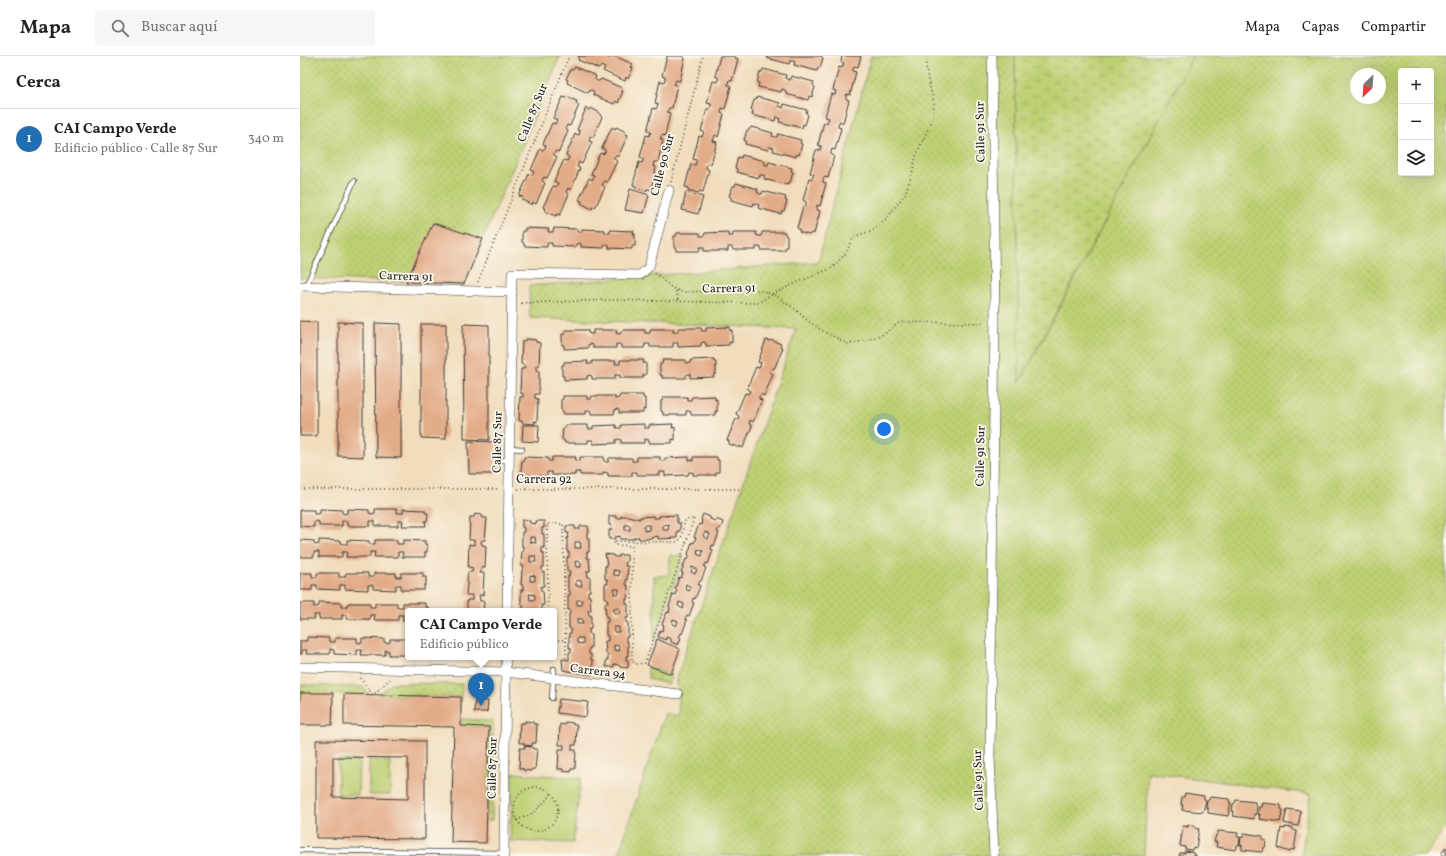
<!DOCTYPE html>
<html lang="es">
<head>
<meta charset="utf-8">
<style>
	:root { --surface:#fff; --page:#f6f6f6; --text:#222; --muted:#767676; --line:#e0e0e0; --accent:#1f6fb2 }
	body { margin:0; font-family:Vollkorn,serif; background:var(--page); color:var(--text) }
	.controls { position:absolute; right:12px; top:12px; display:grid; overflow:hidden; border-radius:4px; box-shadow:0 4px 16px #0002 }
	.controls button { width:36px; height:36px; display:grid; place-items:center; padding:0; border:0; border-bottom:1px solid var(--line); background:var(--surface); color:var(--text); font:20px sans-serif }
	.compass { position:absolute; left:1050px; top:12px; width:36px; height:36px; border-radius:50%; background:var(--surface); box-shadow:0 4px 16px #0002; rotate:205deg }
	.you { position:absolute; left:584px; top:373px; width:14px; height:14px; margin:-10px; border:3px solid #fff; border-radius:50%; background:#1a73e8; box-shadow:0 0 0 6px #1a73e833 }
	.badge { display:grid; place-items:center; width:26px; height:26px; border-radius:50%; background:var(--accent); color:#fff; font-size:13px; font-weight:700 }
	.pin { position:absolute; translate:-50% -33px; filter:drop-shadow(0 1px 2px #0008) }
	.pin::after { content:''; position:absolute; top:21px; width:14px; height:12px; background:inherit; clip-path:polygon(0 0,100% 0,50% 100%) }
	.popup { position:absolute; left:105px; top:552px; width:152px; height:52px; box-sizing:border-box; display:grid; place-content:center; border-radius:4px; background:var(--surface); filter:drop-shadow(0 1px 3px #0005); font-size:13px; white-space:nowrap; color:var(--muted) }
	.popup b { font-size:15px; color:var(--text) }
	.popup::after { content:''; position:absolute; left:50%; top:100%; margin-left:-8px; border:8px solid transparent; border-top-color:var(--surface) }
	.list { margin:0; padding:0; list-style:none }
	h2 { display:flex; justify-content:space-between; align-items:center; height:52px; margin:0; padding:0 16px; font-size:17px }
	h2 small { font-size:13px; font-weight:400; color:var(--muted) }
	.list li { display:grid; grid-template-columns:26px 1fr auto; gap:12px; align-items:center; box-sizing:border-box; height:60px; padding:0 16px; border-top:1px solid var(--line) }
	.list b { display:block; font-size:15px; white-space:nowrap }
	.list p { margin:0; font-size:13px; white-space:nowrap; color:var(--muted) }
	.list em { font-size:13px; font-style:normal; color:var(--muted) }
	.icon { flex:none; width:22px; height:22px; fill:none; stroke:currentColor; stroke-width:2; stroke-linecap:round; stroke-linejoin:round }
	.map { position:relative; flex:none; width:1146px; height:800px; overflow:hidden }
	header { display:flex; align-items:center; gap:24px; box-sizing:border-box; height:56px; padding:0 20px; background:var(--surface); border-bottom:1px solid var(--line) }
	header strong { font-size:19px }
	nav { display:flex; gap:22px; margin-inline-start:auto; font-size:14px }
	.search { width:280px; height:36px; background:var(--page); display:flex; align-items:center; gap:10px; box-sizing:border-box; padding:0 14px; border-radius:4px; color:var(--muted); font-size:15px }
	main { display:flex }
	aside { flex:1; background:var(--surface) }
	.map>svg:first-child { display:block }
</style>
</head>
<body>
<header>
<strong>Mapa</strong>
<div class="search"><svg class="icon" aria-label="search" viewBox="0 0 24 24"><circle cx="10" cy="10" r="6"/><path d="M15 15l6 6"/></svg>Buscar aquí</div>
<nav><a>Mapa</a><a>Capas</a><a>Compartir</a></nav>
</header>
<main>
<aside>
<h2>Cerca<small></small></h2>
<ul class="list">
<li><span class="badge">1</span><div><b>CAI Campo Verde</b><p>Edificio público · Calle 87 Sur</p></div><em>340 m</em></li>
</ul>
</aside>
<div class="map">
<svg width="1146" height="800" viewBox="0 0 1146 800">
	<defs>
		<pattern id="grass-dots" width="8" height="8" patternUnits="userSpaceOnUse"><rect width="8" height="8" fill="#bed073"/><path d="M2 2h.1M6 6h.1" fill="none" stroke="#a3b263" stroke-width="1.8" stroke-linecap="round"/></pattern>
		<pattern id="wetland-marsh" width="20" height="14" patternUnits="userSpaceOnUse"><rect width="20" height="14" fill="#bed073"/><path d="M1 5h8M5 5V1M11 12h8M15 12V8" fill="none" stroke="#a3b263"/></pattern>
		<pattern id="garden-furrows" width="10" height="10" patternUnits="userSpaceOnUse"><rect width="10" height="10" fill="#bed073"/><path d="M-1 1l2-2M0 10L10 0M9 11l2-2" fill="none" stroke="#a3b263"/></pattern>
	</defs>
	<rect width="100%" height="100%" fill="#fbf7ec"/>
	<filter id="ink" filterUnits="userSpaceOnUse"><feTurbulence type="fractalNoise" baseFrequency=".025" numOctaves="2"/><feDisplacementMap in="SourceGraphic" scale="8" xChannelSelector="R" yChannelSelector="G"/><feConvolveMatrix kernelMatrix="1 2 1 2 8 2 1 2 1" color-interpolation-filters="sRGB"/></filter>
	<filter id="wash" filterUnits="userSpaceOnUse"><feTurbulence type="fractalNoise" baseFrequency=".012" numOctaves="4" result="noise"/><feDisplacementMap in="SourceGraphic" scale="16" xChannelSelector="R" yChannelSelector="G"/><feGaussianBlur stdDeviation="0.9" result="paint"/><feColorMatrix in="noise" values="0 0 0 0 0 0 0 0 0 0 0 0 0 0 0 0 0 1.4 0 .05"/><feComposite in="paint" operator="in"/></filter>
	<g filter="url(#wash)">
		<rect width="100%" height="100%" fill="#f1ddbc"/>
		<!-- grass -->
		<g fill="url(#grass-dots)" stroke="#6d7648" fill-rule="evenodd">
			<polygon points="0,0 260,0 164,228 0,222"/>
			<path d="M571,0H715L720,326L893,0H1146V772L1124,800H1001L1011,738L848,716L844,800H318L365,657L379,660L377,621L496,273L230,262L229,230L518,206ZM1101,15H1131V117H1101ZM1056,18H1080V42H1056Z"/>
			<polygon points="370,499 384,500 354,586 354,520 369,519"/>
			<polygon points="92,627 162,628 161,641 78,639"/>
			<polygon points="0,629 63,631 69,639 0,637"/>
			<polygon points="161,663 193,665 192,764 187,765 189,671 161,670"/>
		</g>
		<!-- wetland -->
		<polygon fill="url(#wetland-marsh)" stroke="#6d7648" points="715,0 893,0 719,327"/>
		<!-- park -->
		<g fill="#bed073" stroke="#6d7648">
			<polygon points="38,704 59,704 58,739 38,739"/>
			<polygon points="69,704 90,705 90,739 69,739"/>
			<polygon points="213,717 281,722 273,787 210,785"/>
		</g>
		<!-- garden -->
		<polygon fill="url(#garden-furrows)" stroke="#6d7648" points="348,611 371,619 369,628 348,623"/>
		<g id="blocks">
			<!-- building -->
			<g fill="#e3ac88" fill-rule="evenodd">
				<polygon points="279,0 306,0 310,2 311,0 314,0 333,8 331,11 333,12 328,23 326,21 325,25 303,15 305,12 301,10 299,13 278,4"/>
				<polygon points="367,0 382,0 385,2 380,25 376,24 374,29 377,29 372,52 369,52 367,56 370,57 365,80 362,79 360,83 363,84 358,106 354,106 353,110 356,111 351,134 347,133 346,135 336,132 336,130 333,129 339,106 342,107 343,105 343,103 340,101 346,79 349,80 351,76 347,75 353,52 356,53 357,51 358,48 355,47 360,25 364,26 365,23 365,21 362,20"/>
				<polygon points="420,0 435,0 435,2 438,3 432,25 429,24 428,27 428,29 431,30 425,53 422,52 421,57 424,58 418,81 415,79 413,85 417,86 411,108 408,107 406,110 406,112 409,114 403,136 400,135 398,137 388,134 389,132 385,131 391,108 395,109 396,107 396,104 393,103 399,80 402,81 404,76 401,75 407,53 410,53 411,51 411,48 407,47 413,25 417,26 418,24 418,21 415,20"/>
				<polygon points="467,0 521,0 523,2 520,12 518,12 517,15 494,9 495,6 493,5 490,5 489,8 467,2"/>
				<polygon points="542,0 561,0 558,11 555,10 553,13 553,15 556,16 550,39 547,38 546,40 546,43 549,44 543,67 540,65 538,68 538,71 541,72 535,94 532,93 531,96 531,98 534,100 528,122 525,121 523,123 523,126 526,127 520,150 517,149 517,154 520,155 514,178 511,177 509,179 499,176 500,174 497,172 503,150 506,151 506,146 503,144 509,122 512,123 514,118 510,117 516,94 520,95 521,93 521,90 518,89 524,66 527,67 529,62 525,61 531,38 535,39 536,35 533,34 539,11 542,12 544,7 541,6"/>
				<polygon points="275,11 296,20 295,23 297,25 299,25 301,23 322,32 321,35 323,35 318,47 316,45 314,48 293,39 294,36 292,34 290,34 288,37 267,27 268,24 266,23 271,13 273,14"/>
				<polygon points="463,13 486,19 485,22 487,23 490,24 491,20 514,26 513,29 515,31 512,41 509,40 508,44 486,38 486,35 485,34 482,33 481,36 458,31 459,27 457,26 460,16 462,16"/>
				<polygon points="263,41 266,42 267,41 277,45 276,47 279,49 270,70 267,69 266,73 268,75 259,96 256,95 254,97 254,99 257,101 247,122 244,121 242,125 245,127 236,148 233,146 232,149 221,143 223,141 219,140 229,118 232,120 234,116 231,114 240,93 243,94 245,92 246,90 243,88 252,67 255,68 257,64 253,62"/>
				<polygon points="457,41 480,47 479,50 483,52 484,48 507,54 506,57 508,59 505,69 503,68 502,72 479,66 480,63 478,61 476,61 475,65 452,59 453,55 451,54 454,44 456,44"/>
				<polygon points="286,52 289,54 291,52 300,57 300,59 302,61 293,82 290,80 289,85 292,86 282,108 279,106 278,109 277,111 280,112 271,134 268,132 266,136 269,138 260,159 257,158 256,160 245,155 246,153 243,151 253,130 256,131 258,127 254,125 264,104 267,105 268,104 269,101 266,99 275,78 279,79 280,75 277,74"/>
				<polygon points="312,71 315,73 316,71 326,76 325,78 328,79 318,101 316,99 314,101 314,103 317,105 307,126 304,125 302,129 305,131 295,152 293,150 292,153 281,147 282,145 279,144 289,122 292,124 293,122 294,119 291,118 300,97 303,98 305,96 305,94 302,92"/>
				<polygon points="451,71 473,77 472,80 475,81 477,81 478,78 501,84 500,87 502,88 499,99 496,98 496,101 473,95 474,92 472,91 469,91 468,94 445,88 446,85 444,84 447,74 449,74"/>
				<polygon points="442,99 465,105 464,108 466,109 468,109 469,106 492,112 491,115 493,116 490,127 488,126 487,129 464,123 465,120 463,119 460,119 459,122 437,116 437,113 435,112 438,101 441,102"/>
				<polygon points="436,127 458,133 457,136 460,138 462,138 463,135 486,141 485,144 487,145 484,155 482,155 481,158 458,152 459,149 457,148 454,147 453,150 431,144 431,141 429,140 433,130 435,130"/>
				<polygon points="330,133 349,139 344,157 325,154"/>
				<polygon points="386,136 403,141 398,158 382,154"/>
				<polygon points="133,167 183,183 164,228 106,226"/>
				<polygon points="225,172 249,173 248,176 253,176 254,172 277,173 277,176 282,176 282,173 305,174 305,177 310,177 310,174 334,175 333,178 335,178 335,190 332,190 332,193 309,192 309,189 307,188 304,189 304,192 281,191 281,188 279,187 276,188 276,191 252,190 252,187 247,187 247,191 224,190 224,187 222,186 222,175 225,175"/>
				<polygon points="428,176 428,180 433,180 433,176 457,176 456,179 459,180 461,180 462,176 485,176 485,179 487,180 487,191 485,191 485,194 461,194 461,191 456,191 456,194 433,194 432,191 428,191 428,195 404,195 404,191 400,191 400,195 376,195 376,192 374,191 374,180 376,180 377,177 400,177 400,180 404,180 405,177"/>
				<polygon points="0,265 17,266 17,380 0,380"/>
				<polygon points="38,266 63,267 63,401 38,400"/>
				<polygon points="75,267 101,268 101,402 76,401"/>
				<polygon points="121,268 146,268 146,383 121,382"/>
				<polygon points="163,268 189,269 189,384 164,383"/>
				<polygon points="430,271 430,275 432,274 432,287 429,286 429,289 406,290 406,287 404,286 401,287 401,290 378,291 378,287 373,287 373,291 350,291 350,288 345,288 344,292 321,292 321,289 319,288 316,288 316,292 293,292 293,289 290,288 288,289 288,292 264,293 264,289 262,289 262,278 265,278 265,274 288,274 288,277 291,278 293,278 293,274 317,274 316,277 319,278 321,277 322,274 345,274 345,277 350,277 350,273 374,273 373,276 378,276 378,272 402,272 401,275 406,275 406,272"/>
				<polygon points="226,283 236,284 236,286 240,287 239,310 236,309 236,314 239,315 239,338 235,338 235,342 238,343 237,366 234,365 235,368 222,367 222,365 219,365 220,341 223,341 223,337 220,337 221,313 224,313 225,311 224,309 221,308 222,285 225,285"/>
				<polygon points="466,284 470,285 471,284 481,288 480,290 483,292 474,313 472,312 470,314 470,317 473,318 464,340 461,338 459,341 459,343 462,344 453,366 450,364 449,368 452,370 443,392 440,390 440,392 429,388 429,385 427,384 436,363 438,363 439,360 436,358 445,337 448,338 450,336 450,334 447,332 456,311 459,312 460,310 461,307 458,306"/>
				<polygon points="414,303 414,306 416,306 416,318 414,318 414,321 390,322 390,318 388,318 386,319 386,322 362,322 362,319 360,319 360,308 362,308 363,304 386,304 386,307 390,307 391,304"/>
				<polygon points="320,304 344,304 343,307 346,307 346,319 343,319 343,322 320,322 320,319 315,319 315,323 292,323 292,320 289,319 287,320 287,323 264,324 264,320 262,320 262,309 264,309 264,306 288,305 287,308 292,308 292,305 316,305 315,308 320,308"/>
				<polygon points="320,339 343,339 343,342 345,342 345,354 343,353 343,357 319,357 319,354 317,353 315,354 314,358 291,358 291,355 289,354 286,354 286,358 263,358 263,355 261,354 261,344 263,343 263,340 287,340 287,343 291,343 292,340 315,340 315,343 319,342"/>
				<polygon points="415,340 415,344 417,343 417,356 415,355 415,359 391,359 391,356 389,355 386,355 386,359 363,359 363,356 361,355 361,345 363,344 363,341 387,341 387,344 391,344 392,341"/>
				<polygon points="344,368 344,372 349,372 349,369 373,368 372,372 375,371 375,384 372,383 372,387 349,387 349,384 344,383 344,387 321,387 321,384 318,383 316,384 316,387 293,388 293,384 288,384 288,387 265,387 264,384 262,383 263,373 265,372 265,369 288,369 288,373 293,373 293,370 316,369 316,372 321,372 321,369"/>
				<polygon points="223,369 239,369 238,386 222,385"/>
				<polygon points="168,385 196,386 195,418 169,418"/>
				<polygon points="224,401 248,402 248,405 252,405 252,401 276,401 275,404 278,405 280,404 280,401 304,401 303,404 306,406 308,406 309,402 332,402 332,405 337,405 337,401 360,401 360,404 363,405 365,405 365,402 389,401 389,404 393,405 393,401 417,401 417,404 419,404 419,416 416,416 416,419 393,419 393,416 389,416 388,419 365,420 365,416 360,416 360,419 337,419 337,416 332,416 332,420 308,420 308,417 303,416 303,419 280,419 280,416 275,416 275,419 252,419 252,416 247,416 247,420 223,419 223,416 221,415 222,405 224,404"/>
				<polygon points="20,453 42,454 42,457 44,458 47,457 47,453 69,454 69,457 72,458 75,457 75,453 97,453 97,457 103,457 103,453 125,454 125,457 128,457 127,465 125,465 126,470 102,470 103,465 98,465 98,470 75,470 75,465 70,465 70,470 47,470 47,465 42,465 42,470 19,470 19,466 16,465 14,466 14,471 0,470 0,454 14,454 14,458 17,458 20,457"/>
				<polygon points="175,458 182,459 183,462 187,462 185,484 182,484 181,486 182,489 186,490 185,512 181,511 181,514 180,517 184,517 183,539 179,539 180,545 184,545 183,555 167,555 167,544 172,544 172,539 166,539 168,516 172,516 173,512 168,511 169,488 174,489 174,484 169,484 170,461 174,461"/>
				<path d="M403,458L410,461V463L415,465L416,463L423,466L421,472H419L417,476L419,477L414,490L412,489L411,493L413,494L408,508L406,507L404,511L406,512L401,525H400L398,529L400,530L395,543L393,542L392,546L394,547L389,560L387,559L385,563L387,564L382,578L381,577L379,581L381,582L378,589L371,586V583L366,581V584L358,581L360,574L362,575L364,569L362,568L367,556L369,557L370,552L369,551L373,538L375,539L377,534L375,533L379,521L381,522L383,517L381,516L386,503L388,504L389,499L388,498L392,486L394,487L396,482L394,481L399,468L401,469L402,464L401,463ZM405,476L410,478L408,483L403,480ZM398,493L403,495L402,500L397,498ZM392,511L397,513L395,518L391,516ZM386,528L391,531L389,535L385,533ZM379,546L384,548L383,553L378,550ZM373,563L378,565L376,570L372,568Z"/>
				<path d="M377,459V467H380V475H377V482L358,483V480L347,483H339V481H334V483H320V480L315,481V483H309V474H311L312,469H309V460H316V462H321V460H328L340,463V461L354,460V462H359V460ZM369,468L368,474H363V469ZM325,469H330V474H325ZM344,469H349V474L344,475Z"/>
				<path d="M222,464L230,465V467L236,468V465H244V472H242V478H244V492L242,491V497H244V511H242V516H244V530H241V535H243L244,549H241L242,555H221V553H223V549L221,548V534H223V529H221L222,514H223L224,510H221L222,495H224V491H222V476H224V472L222,471ZM230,481H235L236,487L230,486ZM230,500H235L236,506H230ZM230,519L235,520V525H230ZM229,538L235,539V544H230Z"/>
				<path d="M266,470H275V473H280V470H288L289,477H287V482L289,483V496H287V502H289L290,515H287L288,521H290V535H288V540H290L291,554H288L289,559H291V573H289V578L291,579V592H289V598H291V604H293L292,619L263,614L262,603L269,604V596H271V592H269V577H271V573L269,572V558H270V554H268V539H270V535H268V520H269L270,515H267V501H269V496H267V482H268L269,477H266ZM275,486H280L281,492H275ZM275,505L281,506V511H276ZM276,524L281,525L282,530H276ZM277,544H282V549H277ZM277,563H282L283,568H277ZM277,582H283V588L277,587Z"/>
				<polygon points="0,484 14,485 14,488 16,489 19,488 19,484 41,485 42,488 47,488 47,484 69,485 69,488 75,488 75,484 97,484 97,488 103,488 103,484 125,485 125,488 127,489 127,496 125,496 125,501 102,501 103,496 98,496 98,501 74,501 75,496 70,496 70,501 46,501 47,496 42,496 42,501 19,501 19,496 14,496 14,501 0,501"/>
				<path d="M305,498L313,499L314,501H319V499H327V506H326L325,510H328L327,524H326V529H328L327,543H326V548H328V562H326V566L328,567V581H326V585L328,586V600H326V604H328V612L320,611L319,609L314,608V611H306V604H308V598H306L305,585H308V580L306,579V566H308V561H306L305,547H308L307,542H305V528H308L307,523H305V510H307ZM313,514L319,515V520L314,519ZM314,533H319V538H314ZM314,552H319L320,557H314ZM314,571H319V576H314ZM314,589L319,590L320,595L314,594Z"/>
				<polygon points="0,517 12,517 12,521 17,521 17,517 39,517 39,521 45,521 46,517 68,517 68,521 74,521 74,517 96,517 96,521 101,521 101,517 123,517 123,521 126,521 126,529 124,529 124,534 101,534 101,529 96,529 96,534 73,533 73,529 68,529 68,534 45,533 45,529 40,529 40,534 17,533 17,529 12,529 12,534 0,534"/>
				<polygon points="19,546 41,547 41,551 44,551 47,550 48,547 70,547 70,551 75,551 75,547 97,547 97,551 103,551 103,547 125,547 125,551 128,551 128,555 108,555 108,564 102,564 103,559 98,559 98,564 74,564 75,559 70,559 70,563 47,563 47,559 42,559 42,563 19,563 19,559 14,559 15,563 0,563 0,547 14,547 14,551 16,551 19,550"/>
				<polygon points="7,581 29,582 29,586 35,586 35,582 57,582 57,586 59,587 62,586 62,582 84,583 84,586 87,587 90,586 90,583 108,583 108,599 89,599 89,595 85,594 85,599 61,599 62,594 57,594 57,599 34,598 34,594 30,593 30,598 6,598 7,594 2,594 2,598 0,598 0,585 7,585"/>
				<polygon points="357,583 380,593 371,618 347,609"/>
				<polygon points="0,637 33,637 32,669 0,669"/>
				<polygon points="44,638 161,641 161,670 189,671 186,787 151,786 154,671 44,669"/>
				<polygon points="259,643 288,646 286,661 257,657"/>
				<polygon points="175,644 188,645 187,656 174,656"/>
				<polygon points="225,665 233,666 233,668 237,668 236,687 232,687 232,690 224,689 224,687 219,687 220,667 225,667"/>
				<polygon points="265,666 273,667 273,669 277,669 276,689 272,689 272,694 276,694 275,713 271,713 271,716 263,715 263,713 258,713 259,693 264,693 264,689 259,689 260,668 265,669"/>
				<path d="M16,684L125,685V783L16,782ZM33,701L108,702V743L33,741Z"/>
				<polygon points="224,690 232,691 233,693 237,693 235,713 232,713 231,715 223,714 224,713 219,712 220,692 225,692"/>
				<polygon points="885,737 904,740 904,743 906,744 903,756 882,754 883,749 881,749 882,741 884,741"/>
				<polygon points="910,741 929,743 929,747 931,747 928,760 908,757 908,752 906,752 907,744 909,744"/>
				<polygon points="936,744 955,746 955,750 957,750 956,758 954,758 954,763 933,760 934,755 932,755 933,748 935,747"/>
				<polygon points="962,747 981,749 981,753 983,754 980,766 959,763 960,758 958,759 959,751 961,751"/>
				<polygon points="987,753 1001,755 998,770 984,767"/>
				<polygon points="887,769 895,770 895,772 899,773 896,792 893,791 892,794 885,793 885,791 880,790 883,770 888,771"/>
				<polygon points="985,771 993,772 993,774 997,775 994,794 991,793 990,796 978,792 981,772 985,773"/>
				<polygon points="918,775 938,777 937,781 940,781 939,789 937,789 936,794 916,791 917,786 914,786 916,779 918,778"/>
				<polygon points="944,777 963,780 963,784 966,784 965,792 963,792 962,796 942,794 942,789 940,789 941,781 944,781"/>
				<polygon points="1146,791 1146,800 1143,800 1141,798"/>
				<polygon points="885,795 892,796 893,798 896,799 896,800 879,800 880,797 885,797"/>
			</g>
		</g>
	</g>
	<g filter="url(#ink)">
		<use href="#blocks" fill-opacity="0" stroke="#3c3934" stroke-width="1"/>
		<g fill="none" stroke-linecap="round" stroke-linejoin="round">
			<!-- service casing -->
			<g stroke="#3c3934" stroke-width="6">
				<g id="service">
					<polyline points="6,230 54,125"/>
					<polyline points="210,392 222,393"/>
					<polyline points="196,404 209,404"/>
					<polyline points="252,642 254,613"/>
					<polyline points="0,794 204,797"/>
				</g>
			</g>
			<!-- minor casing -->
			<g stroke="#3c3934" stroke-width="10">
				<g id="minor">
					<polyline points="692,0 695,264 690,700 694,800"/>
					<polyline points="0,230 212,236"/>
					<polyline points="207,555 212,217 340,219 349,211 369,134"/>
					<polyline points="0,611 206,616 378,638"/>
					<polyline points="204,800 206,601"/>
				</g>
			</g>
			<!-- path -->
			<g stroke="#3c3934" stroke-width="1.5" stroke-dasharray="1 3" stroke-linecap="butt">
				<polyline points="371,126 403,0"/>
				<polyline points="355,217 372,232 382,236 457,234 473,238 494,228 532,212 546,197 554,181 573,174 587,162 605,138 612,118 616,100 633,62 634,47 628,24 626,9 627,0"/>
				<polyline points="178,226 269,0"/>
				<polyline points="376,235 378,245"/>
				<polyline points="221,247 312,244 457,247 473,238 495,253 508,265 523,275 548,288 564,285 584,278 600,266 685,267"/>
				<polyline points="0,433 200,433"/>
				<polyline points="218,433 439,433"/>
				<polygon points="394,463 345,607 335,608 332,604 332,490 315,489 314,485 376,486 381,483 385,464"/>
				<polyline points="248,555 247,468 263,468 266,604"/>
				<polyline points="254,584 266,584"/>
				<polyline points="60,622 73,639 90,623"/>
				<circle cx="236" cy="753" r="22"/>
				<path d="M216,764C234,759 240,751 252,737"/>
			</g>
			<!-- service -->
			<use href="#service" stroke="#fff" stroke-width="4.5"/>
			<!-- minor -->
			<use href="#minor" stroke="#fff" stroke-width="9"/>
		</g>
	</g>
	<g text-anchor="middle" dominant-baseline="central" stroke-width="3.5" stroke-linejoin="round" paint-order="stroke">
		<!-- street labels -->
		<g font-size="12" fill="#1c1c1c" stroke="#fbf7ec">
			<text transform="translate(233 57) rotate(-68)">Calle 87 Sur</text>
			<text transform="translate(681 76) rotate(-91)">Calle 91 Sur</text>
			<text transform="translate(363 109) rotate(-75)">Calle 90 Sur</text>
			<text transform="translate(106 221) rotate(2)">Carrera 91</text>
			<text transform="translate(429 233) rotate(-1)">Carrera 91</text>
			<text transform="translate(198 386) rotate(-89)">Calle 87 Sur</text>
			<text transform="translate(681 400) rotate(-89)">Calle 91 Sur</text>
			<text x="244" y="424">Carrera 92</text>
			<text transform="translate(298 616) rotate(7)">Carrera 94</text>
			<text transform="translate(193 712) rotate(-89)">Calle 87 Sur</text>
			<text transform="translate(679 724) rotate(-92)">Calle 91 Sur</text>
		</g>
	</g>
</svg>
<div class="controls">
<button>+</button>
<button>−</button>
<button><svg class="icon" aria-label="layers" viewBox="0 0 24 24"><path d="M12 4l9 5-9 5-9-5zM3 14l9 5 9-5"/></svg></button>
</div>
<svg class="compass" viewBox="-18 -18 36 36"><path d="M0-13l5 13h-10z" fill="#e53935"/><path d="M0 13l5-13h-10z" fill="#767676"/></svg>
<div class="you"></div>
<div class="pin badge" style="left:181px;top:650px">1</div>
<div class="popup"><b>CAI Campo Verde</b>Edificio público</div>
</div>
</main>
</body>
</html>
